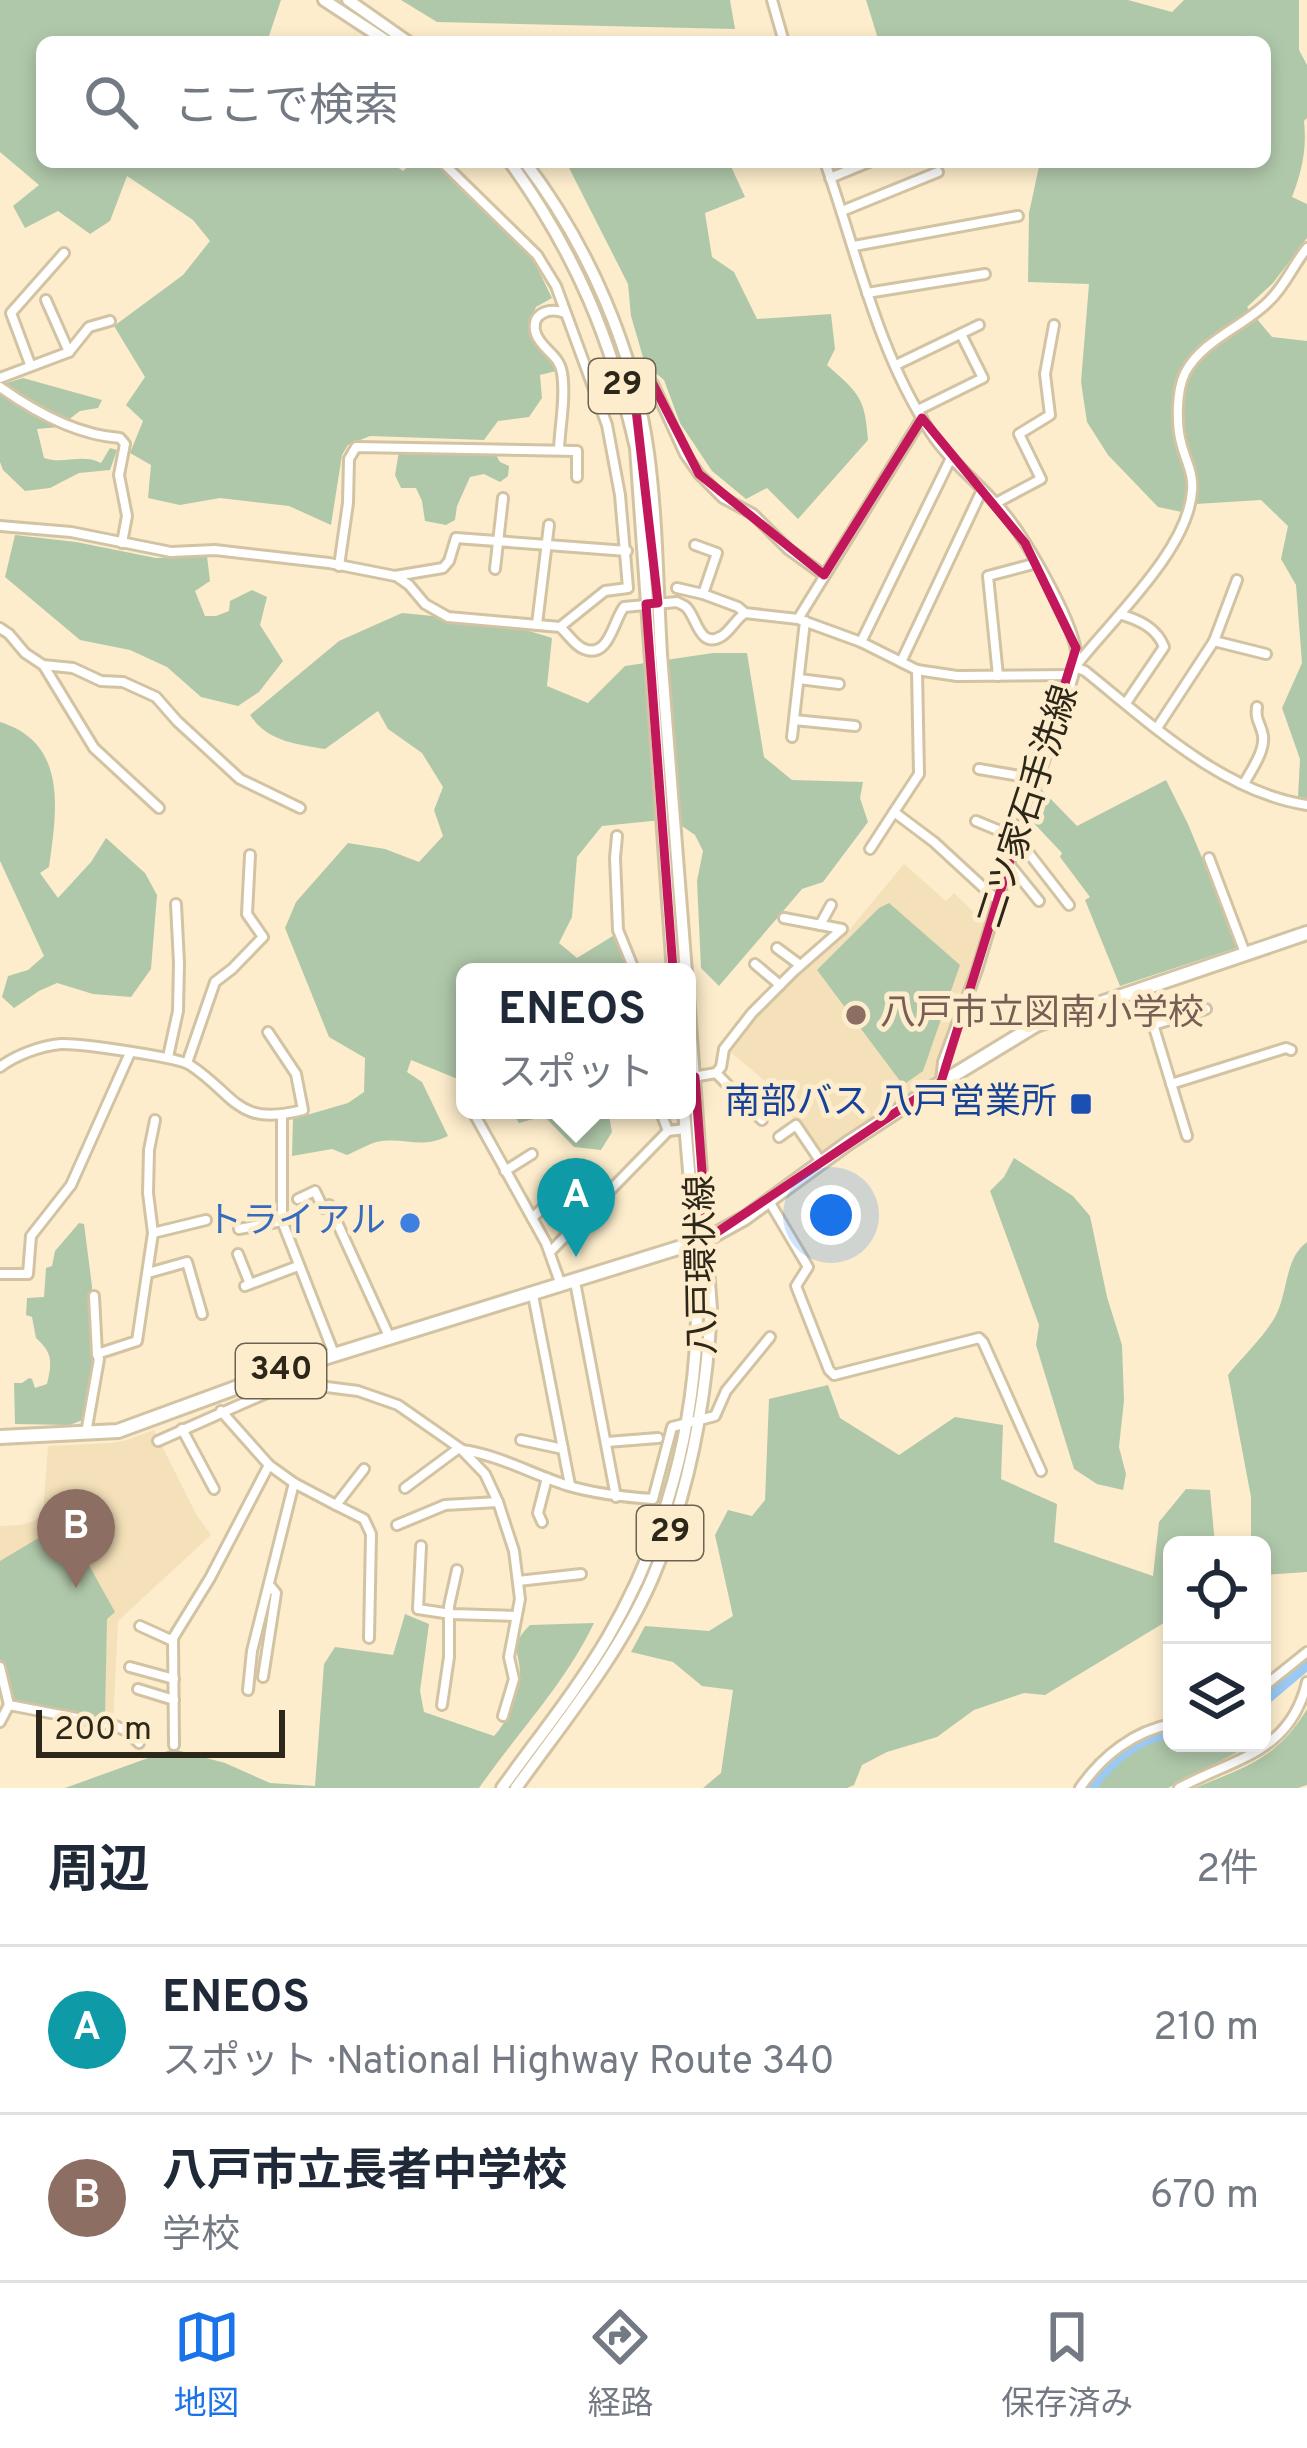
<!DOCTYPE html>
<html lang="ja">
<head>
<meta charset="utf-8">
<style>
	:root { --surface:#fff; --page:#f6f6f7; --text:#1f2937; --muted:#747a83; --line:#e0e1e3; --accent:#1a73e8 }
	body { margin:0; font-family:Overpass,"Noto Sans JP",sans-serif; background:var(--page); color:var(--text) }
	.controls { position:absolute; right:36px; bottom:36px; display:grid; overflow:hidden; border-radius:18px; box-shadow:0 6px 18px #0003 }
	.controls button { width:108px; height:108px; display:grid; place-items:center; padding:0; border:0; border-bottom:3px solid var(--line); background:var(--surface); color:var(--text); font:60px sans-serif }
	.scale { position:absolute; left:36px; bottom:30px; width:249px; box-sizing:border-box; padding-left:12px; border:6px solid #2d271a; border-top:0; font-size:33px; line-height:42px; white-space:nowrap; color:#2d271a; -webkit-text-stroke:9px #fdedcc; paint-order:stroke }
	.you { position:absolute; left:831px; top:1215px; width:42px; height:42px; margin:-30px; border:9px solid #fff; border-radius:50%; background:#1a73e8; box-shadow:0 0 0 18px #1a73e833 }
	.badge { display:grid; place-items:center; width:78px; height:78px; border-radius:50%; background:var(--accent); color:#fff; font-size:39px; font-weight:700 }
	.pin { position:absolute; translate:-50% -99px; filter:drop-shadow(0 3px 6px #0008) }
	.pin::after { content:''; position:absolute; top:63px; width:42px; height:36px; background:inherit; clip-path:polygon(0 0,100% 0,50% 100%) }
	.popup { position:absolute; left:456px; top:963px; width:240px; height:156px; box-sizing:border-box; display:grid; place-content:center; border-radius:18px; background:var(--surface); filter:drop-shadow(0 3px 9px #0005); font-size:39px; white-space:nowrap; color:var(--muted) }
	.popup b { font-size:45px; color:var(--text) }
	.popup::after { content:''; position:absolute; left:50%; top:100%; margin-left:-24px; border:24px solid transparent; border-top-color:var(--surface) }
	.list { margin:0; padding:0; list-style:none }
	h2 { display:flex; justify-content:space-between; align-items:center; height:156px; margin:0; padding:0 48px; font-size:51px }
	h2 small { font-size:39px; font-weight:400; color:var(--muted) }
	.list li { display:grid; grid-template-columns:78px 1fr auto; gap:36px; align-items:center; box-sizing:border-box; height:168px; padding:0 48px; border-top:3px solid var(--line) }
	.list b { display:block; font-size:45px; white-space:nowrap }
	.list p { margin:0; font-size:39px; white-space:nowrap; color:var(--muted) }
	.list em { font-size:39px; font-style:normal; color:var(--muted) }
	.icon { flex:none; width:66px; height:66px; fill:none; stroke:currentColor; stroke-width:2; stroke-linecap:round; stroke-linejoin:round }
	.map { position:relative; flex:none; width:1307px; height:1788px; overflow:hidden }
	.search { position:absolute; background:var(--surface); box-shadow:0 6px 18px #0003; left:36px; right:36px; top:36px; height:132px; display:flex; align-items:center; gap:30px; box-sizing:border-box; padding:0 42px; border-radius:18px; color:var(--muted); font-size:45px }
	.sheet { height:492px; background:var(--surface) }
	nav { display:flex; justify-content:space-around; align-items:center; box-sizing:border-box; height:168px; border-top:3px solid var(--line); background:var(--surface); font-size:33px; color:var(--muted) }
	nav a { display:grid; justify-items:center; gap:6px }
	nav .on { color:var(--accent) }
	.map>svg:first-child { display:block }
</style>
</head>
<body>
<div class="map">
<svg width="1307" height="1788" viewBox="0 0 1307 1788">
	<rect width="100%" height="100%" fill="#fdedcc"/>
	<!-- built -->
	<g fill="#f4e1b9">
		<polygon points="904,864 946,901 954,893 987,925 936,1078 818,1157 786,1107 765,1081 728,1050 740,1033 784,984 850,929"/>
		<polygon points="154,1430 196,1514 211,1535 118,1621 113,1725 9,1705 0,1666 0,1526 21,1525 34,1521 43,1514 48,1446 111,1443 127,1440"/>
	</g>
	<!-- green -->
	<g fill="#b0c8aa">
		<polygon points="0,0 281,0 267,42 42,42 42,162 390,162 403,171 412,162 434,162 533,259 552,298 536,307 528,325 532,338 556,361 556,371 540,375 542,398 529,417 498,421 484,440 370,436 348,445 342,455 331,525 289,506 220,498 180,505 148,498 151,465 130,453 143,421 126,405 145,377 114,326 183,275 210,241 193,220 127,176 110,221 90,234 58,211 25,228 13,206 39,185 0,152"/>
		<polygon points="401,0 730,0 735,29 437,22"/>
		<path d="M866,0H1128L1172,12L1184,0H1299V50L1307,65V118L1304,121C1307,149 1302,171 1292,197L1307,204V238L1273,283L1247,307L1272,337L1307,341V798L1298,797L1300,759L1282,708L1302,663L1296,585L1281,559L1288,526L1261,500L1196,504L1182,512L1158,507L1108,455L1087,422L1081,382L1089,284L1028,282L1029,213L1040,162H1265V42H879Z"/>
		<path d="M566,162H729L745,197L705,213L712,257L734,272L757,319L831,314L835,349L827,365C858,393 865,396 868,440L798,519L767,488L746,499L712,471L680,423L664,380L645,364L631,316L628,284Z"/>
		<path d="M23,378L102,400L98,408L80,411L59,427L37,429L44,458C63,465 82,453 101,463L110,448L117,450L110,470L79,473L50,488L25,491L3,470L0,462V385Z"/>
		<polygon points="399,451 442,451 496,455 500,462 509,466 508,476 500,482 484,474 470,477 457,506 455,520 446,525 425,521 422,501 416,488 401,488 395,475"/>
		<polygon points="15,535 76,542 156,558 207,556 210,581 195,591 205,616 216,616 229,611 230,601 252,590 267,597 260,625 283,661 259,692 238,706 201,697 167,667 130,650 80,640 5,577"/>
		<path d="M402,613L503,623L552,638L547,686L588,703L625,666L713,653H747L764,757L792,780L863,782L860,798L868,822L823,882L802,889L719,986L701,968L697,881L703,851L695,835L672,819L602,826L577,857L572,917L559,943L577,958L616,934L628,972H465V1082L411,1060L407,1072L422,1082L448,1136C419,1150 405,1136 376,1142C367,1145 356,1151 347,1155L332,1149L292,1156L293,1119L348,1103L364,1092L365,1058L329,1037L285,928L296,902L348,843L385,849L419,862L443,836L434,810L443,787L422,753L388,729L378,711L325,749C295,744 267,741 250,715L339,641Z"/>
		<path d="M0,722C68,743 57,810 49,867L40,873L58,898L91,862L106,838L145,873L157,895L151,969L131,997L93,994L57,983L39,991L14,1008L2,997L8,976L28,970L44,956L0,861Z"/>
		<polygon points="1166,780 1188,824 1239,947 1120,986 1085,900 1090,897 1060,857 1062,853 1028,817 1039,787 1077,826"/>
		<polygon points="889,903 960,965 923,1071 903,1085 817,970 879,908"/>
		<polygon points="510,1110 608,1110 612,1132 601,1150 574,1147 544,1116 519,1123"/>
		<polygon points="1014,1158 1073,1196 1090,1216 1107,1297 1122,1345 1124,1400 1119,1447 1126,1474 1123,1490 1097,1484 1074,1469 1036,1345 1039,1325 990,1191 1004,1177"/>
		<path d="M79,1223L84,1224L92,1286V1347L95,1361L85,1419L70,1425L15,1424L14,1383H22L29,1378L32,1379L35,1388L47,1384C52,1362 53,1353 36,1338L32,1317L26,1315L27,1298L44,1297L46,1268L52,1266L55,1251Z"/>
		<path d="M1307,1242V1572L1262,1575V1545H1251V1497L1228,1375C1242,1357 1268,1333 1277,1313C1288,1290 1285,1258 1307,1242Z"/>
		<polygon points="828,1385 840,1418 899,1455 955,1417 1003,1425 1001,1479 1057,1504 1054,1542 1153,1576 1159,1522 1186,1489 1210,1490 1215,1545 1172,1545 1172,1618 1045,1695 1024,1693 974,1710 937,1737 887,1752 862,1765 854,1785 847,1788 703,1788 721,1773 733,1690 702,1686 673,1662 631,1652 645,1626 709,1631 733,1616 715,1535 728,1510 752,1516 765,1500 769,1399"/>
		<polygon points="57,1527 71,1533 115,1612 107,1619 105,1717 12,1703 0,1659 0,1561"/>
		<path d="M405,1614L429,1624L420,1691L424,1712L494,1736C507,1722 516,1700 519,1681C524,1656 505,1649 530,1625L594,1623C565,1684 518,1732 479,1788H65L173,1749L225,1763L270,1783L315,1786L324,1664L335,1647L393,1655Z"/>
		<path d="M1307,1709V1785L1298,1788H1195C1247,1766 1276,1760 1307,1709Z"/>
		<path d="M1172,1733V1743H1255L1168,1788H1091C1110,1761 1139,1737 1172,1733Z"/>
	</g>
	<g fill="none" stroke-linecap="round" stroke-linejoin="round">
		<!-- river -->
		<g stroke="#9ac9f4" stroke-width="15">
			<polyline points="1262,1700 1307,1662"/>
			<path d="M1088,1788C1108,1761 1137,1734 1172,1731"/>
		</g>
		<!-- minor casing -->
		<g stroke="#d2c3a3" stroke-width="14">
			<g id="minor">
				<polyline points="772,0 784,42"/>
				<polyline points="442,162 537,255 556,286 607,425 620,495 628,588 605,591 560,627"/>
				<path d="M825,162C857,253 877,351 931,433C950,462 977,481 999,507C1023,533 1071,617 1076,651C1078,663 1073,675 1070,687L1017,838L977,970L943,1062L941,1082"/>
				<polyline points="830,178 869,162"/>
				<polyline points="842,211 938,172"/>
				<polyline points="854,246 1018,216"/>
				<path d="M1307,248C1293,265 1285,286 1269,301C1245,326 1202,340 1185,373C1176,391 1176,427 1182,446C1186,461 1194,475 1192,491C1188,551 1110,621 1075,667L1085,671C1150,723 1222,792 1307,805"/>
				<polyline points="867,293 985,274"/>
				<polyline points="46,300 69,352"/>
				<polyline points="30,364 11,313 64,253"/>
				<polyline points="896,365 979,325"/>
				<polyline points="0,378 69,352 89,327 110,321"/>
				<polyline points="633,383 653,384 685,454 699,474 723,498 753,514 788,549 824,575"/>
				<path d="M0,387C35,412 76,435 120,438L125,444L119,475L127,516L122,543"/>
				<polyline points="918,410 983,378 961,334"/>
				<path d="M559,449C560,425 566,397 562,373C559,354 542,350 536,334C529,313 550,307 565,313"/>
				<polyline points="996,503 1041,479 1019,434 1050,415 1045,374 1054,325"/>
				<polyline points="0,526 71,532 171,552 215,550 329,563 395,576 443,568 449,561 456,538 627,551"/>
				<polyline points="695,545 717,553 703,594"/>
				<polyline points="339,566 348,503 349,459 356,447 577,451 577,477"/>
				<polyline points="495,569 503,498"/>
				<path d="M396,576L409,585L425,604L448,617L560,627C568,634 575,646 584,649C609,659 613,621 624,607L677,602C680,604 684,605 686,607C697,617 699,650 722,636C731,630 736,619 745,613"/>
				<polyline points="677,588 703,594 738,607 745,613 798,619 861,642 917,670 957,676 1073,675"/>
				<path d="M1122,615C1139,620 1157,628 1164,647L1126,703"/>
				<polyline points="798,619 922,418"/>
				<polyline points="537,624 549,525"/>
				<polyline points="0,628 9,634 25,653 43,665 73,668 101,681 123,682 156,697 177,721 240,779 300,808"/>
				<polyline points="1214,641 1266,654"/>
				<polyline points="861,642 950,460"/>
				<polyline points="901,662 982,490"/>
				<polyline points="44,666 94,748 159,808"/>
				<polyline points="917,670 919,774 894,812 934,842 998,901"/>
				<polyline points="998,676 988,576 1037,563"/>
				<polyline points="799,679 839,684"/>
				<polyline points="794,720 855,726"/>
				<polyline points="1157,728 1214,641 1237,580"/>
				<polyline points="792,737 805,621"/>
				<polyline points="979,769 1037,779"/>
				<path d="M1244,784C1251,770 1265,752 1263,736C1261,723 1255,721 1257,707"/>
				<polyline points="976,821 1017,838 1069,905"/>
				<polyline points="617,836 615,858 618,930 635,972"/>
				<polyline points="870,849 894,812"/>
				<polyline points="1209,858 1245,953"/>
				<polyline points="1009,864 1039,901"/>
				<polyline points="820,925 831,905"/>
				<polyline points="777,948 800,965"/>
				<polyline points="755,964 780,985"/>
				<polyline points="1142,988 1187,1136"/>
				<polyline points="1153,1025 1206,1009"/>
				<polyline points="168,1057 178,1011 179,963 176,904"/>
				<polyline points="187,1063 215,982 232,969 263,937 247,914 250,855"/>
				<path d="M0,1067C16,1055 40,1046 61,1044C77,1043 178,1057 190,1065C237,1096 236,1127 303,1110L296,1074L268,1032"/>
				<polyline points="716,1073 762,1120"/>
				<polyline points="687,1078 716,1073 721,1067 724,1049 752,1013 794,971 842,929 784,918"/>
				<polyline points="1171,1084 1286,1048 1291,1050"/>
				<polyline points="472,1110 546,1243 561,1285"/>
				<polyline points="660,1110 668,1131"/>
				<polyline points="282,1115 282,1221 334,1354"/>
				<polyline points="779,1137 796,1125 821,1162"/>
				<polyline points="505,1171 532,1154"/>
				<polyline points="298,1199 315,1191 323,1208 329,1205 389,1336"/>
				<polyline points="769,1201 808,1267 796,1286 829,1370 834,1375 979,1338 983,1342 1041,1471"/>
				<polyline points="532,1218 571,1182"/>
				<polyline points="239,1229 282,1221"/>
				<polyline points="153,1233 206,1220"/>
				<polyline points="550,1252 668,1131 685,1129"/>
				<polyline points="238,1254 250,1284"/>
				<polyline points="148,1273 187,1262 202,1314"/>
				<polyline points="0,1274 28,1274 31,1236 71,1185 130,1053"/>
				<polyline points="575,1282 616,1497"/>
				<polyline points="245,1286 298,1266"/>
				<polyline points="533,1295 570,1485"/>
				<polyline points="94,1296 97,1354"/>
				<polyline points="221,1411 269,1465"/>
				<polyline points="182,1429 214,1489"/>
				<polyline points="86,1433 99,1359 97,1354 137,1341 153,1233 148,1193 149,1150 155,1120"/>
				<polyline points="521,1440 563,1449"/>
				<polyline points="158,1441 278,1388 276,1373 319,1386 358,1391 398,1405 461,1449 485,1474 498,1502 514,1551 520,1599 509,1657 514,1679 503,1716"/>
				<polyline points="607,1442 658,1438"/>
				<path d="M462,1450C500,1455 533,1475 569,1486C597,1494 624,1497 653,1499L672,1427L715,1416L726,1391L770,1337"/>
				<polyline points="405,1488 459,1448"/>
				<polyline points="336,1505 364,1519 371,1534 369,1638"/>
				<polyline points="542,1522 538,1513 547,1478"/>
				<polyline points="397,1525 445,1505 498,1502"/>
				<polyline points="421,1546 418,1609 451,1614 515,1616"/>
				<polyline points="518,1581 581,1574"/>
				<polyline points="140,1626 173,1641"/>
				<polyline points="0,1667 9,1705"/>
				<polyline points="130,1667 174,1679"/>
				<polyline points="263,1677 276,1593 271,1587"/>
				<polyline points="1262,1688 1307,1652"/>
				<polyline points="138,1689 174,1700"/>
				<polyline points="248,1690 252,1651 294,1483"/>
				<polyline points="442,1705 449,1657 449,1606 457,1570"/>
				<polyline points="0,1722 9,1705 113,1725 127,1731 139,1743"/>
				<polyline points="174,1745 173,1638 210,1578 269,1465 294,1483 336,1505 364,1469"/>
				<path d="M1080,1788C1102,1756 1134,1731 1172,1724"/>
				<path d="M1179,1788C1235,1758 1290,1753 1307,1682"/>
			</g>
		</g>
		<!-- major casing -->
		<g stroke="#d2c3a3" stroke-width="16">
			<g id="major">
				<polyline points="324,0 388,42"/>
				<polyline points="348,0 408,42"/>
				<path d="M510,162C576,254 611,338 636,448L673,972"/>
				<path d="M525,162C588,245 634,349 648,453C657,520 657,587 661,654C669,760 677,866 686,972"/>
				<path d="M502,1788C537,1739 577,1690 608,1637C665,1539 696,1426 697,1312C697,1245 689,1177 684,1110"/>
				<path d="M516,1788C564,1721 619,1655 652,1579C690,1493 706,1402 711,1309L687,983"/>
			</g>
		</g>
		<!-- highway casing -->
		<g stroke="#d2c3a3" stroke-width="18">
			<polyline id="highway" points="0,1437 118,1431 276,1373 707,1239 745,1218 848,1143 931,1089 1036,1025 1307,933"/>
		</g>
		<!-- minor -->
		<use href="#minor" stroke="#fff" stroke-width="8"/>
		<!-- major -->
		<use href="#major" stroke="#fff" stroke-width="10"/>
		<!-- highway -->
		<use href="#highway" stroke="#fff" stroke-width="12"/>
	</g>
	<!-- marked area -->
	<path fill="none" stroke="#c2185b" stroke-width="9" stroke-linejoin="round" d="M641,381L653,384L699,474L824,575L922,418L1025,543L1076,648L941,1082L707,1239L695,1077L681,1078L646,604L658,603L633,383Z"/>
	<!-- markers -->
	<circle fill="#8d6e63" stroke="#fdedcc" stroke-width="4.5" cx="856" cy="1015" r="12"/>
	<rect fill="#1a4fb4" stroke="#fdedcc" stroke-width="4.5" x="1069" y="1092" width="24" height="24" rx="6"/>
	<circle fill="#3f7fe0" stroke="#fdedcc" stroke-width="4.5" cx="410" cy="1223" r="12"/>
	<g text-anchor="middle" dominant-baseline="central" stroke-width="10" stroke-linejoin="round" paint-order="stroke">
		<!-- shield labels -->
		<g fill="#fdedcc" stroke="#6b624f" stroke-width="3">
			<rect x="589" y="359" width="66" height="54" rx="9"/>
			<rect x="236" y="1344" width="90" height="54" rx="9"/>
			<rect x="637" y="1506" width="66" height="54" rx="9"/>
		</g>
		<g font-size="33" font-weight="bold" fill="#2d271a">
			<text x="622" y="386">29</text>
			<text x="281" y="1371">340</text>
			<text x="670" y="1533">29</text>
		</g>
		<!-- street labels -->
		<g font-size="36" fill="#2d271a" stroke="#fdedcc">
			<text transform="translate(1030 807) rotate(-72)">二ツ家石手洗線</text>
			<text transform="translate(704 1265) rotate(-91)">八戸環状線</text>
		</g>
		<!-- education labels -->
		<g font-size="36" fill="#785e54" stroke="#fdedcc" text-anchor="start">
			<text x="880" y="1015">八戸市立図南小学校</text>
		</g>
		<!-- transit labels -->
		<g font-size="36" fill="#164399" stroke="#fdedcc" text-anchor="end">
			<text x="1057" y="1104">南部バス 八戸営業所</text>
		</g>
		<!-- shop labels -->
		<g font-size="36" fill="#366cbe" stroke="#fdedcc" text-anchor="end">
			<text x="386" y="1223">トライアル</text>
		</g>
	</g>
</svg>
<div class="controls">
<button><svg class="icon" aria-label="locate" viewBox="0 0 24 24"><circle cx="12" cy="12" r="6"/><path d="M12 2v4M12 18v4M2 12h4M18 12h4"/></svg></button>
<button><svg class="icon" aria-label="layers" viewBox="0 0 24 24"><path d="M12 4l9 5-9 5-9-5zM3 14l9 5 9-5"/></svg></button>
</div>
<div class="scale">200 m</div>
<div class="you"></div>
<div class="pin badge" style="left:576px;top:1257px;background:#0f9aa8">A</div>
<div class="popup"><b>ENEOS</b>スポット</div>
<div class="pin badge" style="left:76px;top:1588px;background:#8d6e63">B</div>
<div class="search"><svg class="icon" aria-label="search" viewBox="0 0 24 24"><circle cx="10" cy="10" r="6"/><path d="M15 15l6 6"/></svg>ここで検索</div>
</div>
<section class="sheet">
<h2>周辺<small>2件</small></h2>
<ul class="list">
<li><span class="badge" style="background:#0f9aa8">A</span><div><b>ENEOS</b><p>スポット · National Highway Route 340</p></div><em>210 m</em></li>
<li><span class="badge" style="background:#8d6e63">B</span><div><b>八戸市立長者中学校</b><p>学校</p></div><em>670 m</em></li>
</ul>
</section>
<nav>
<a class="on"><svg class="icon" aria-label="map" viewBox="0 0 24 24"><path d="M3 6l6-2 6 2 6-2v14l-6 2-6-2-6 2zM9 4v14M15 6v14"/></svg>地図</a>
<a><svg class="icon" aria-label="directions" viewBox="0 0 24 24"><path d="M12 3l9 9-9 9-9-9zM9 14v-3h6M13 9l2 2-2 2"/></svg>経路</a>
<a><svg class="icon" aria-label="saved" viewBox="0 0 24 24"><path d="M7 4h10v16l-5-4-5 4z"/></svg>保存済み</a>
</nav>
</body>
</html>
